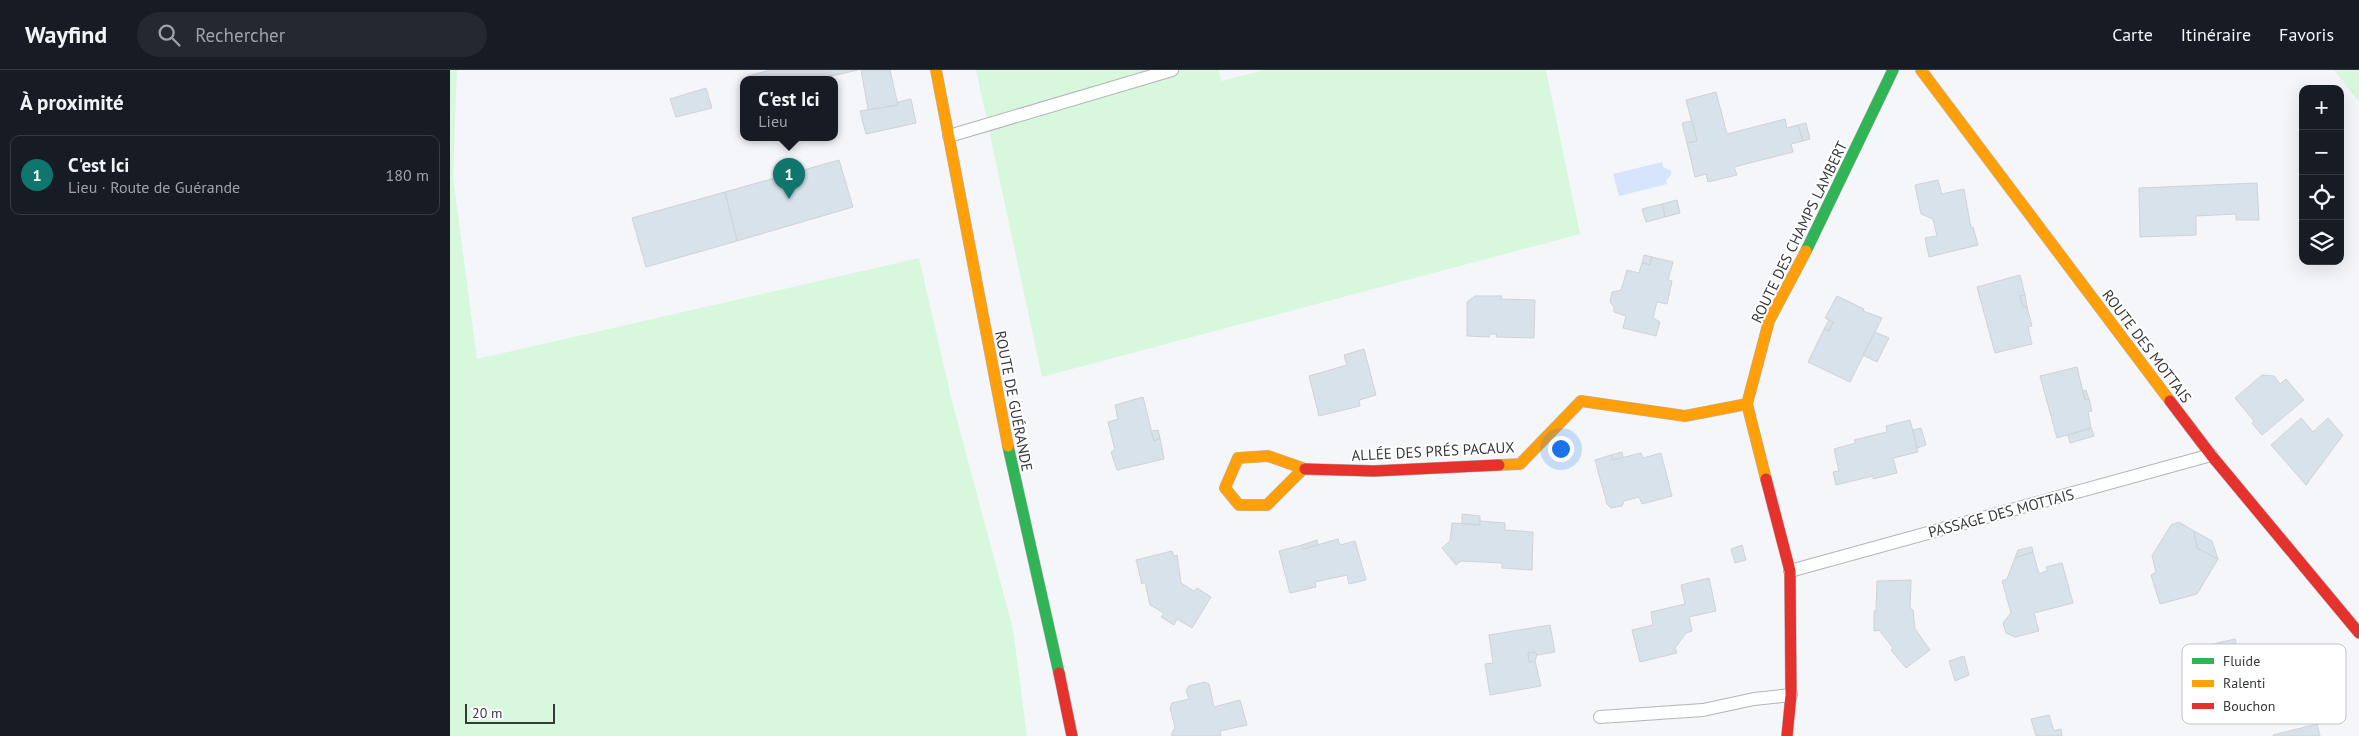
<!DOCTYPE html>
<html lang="fr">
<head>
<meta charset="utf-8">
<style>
	:root { --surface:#171b24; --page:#242831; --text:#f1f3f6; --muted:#9ea1a6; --line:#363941; --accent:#0f766e }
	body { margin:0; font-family:"PT Sans",sans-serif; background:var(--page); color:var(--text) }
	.controls { position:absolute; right:15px; top:15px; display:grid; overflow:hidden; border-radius:10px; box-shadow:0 5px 20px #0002 }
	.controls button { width:45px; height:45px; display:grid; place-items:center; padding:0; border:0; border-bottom:1px solid var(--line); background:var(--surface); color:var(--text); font:25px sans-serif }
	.scale { position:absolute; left:15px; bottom:12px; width:90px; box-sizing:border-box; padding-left:5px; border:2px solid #37393b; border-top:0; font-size:14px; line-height:18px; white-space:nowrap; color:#37393b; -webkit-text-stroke:4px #fff; paint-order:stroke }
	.you { position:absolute; left:1110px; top:378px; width:18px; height:18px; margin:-12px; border:4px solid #fff; border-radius:50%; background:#1a73e8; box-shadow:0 0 0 8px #1a73e833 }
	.badge { display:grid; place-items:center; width:32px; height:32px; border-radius:50%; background:var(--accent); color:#fff; font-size:16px; font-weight:700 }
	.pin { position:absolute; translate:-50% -41px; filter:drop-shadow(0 1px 2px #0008) }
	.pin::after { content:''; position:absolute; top:26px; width:18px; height:15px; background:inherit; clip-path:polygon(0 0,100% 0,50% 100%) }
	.popup { position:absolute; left:290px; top:6px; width:98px; height:65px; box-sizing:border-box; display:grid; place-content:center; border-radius:10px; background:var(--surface); filter:drop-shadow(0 1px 4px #0005); font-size:16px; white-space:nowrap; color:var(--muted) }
	.popup b { font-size:19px; color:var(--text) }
	.popup::after { content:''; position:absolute; left:50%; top:100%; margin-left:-10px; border:10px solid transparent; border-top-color:var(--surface) }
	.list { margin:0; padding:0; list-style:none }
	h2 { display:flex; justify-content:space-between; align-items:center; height:65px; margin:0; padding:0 20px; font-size:21px }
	h2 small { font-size:16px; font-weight:400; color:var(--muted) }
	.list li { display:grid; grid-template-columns:32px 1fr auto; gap:15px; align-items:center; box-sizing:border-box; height:80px; margin:0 10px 10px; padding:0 10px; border:1px solid var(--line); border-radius:10px }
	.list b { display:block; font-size:19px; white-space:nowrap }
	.list p { margin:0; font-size:16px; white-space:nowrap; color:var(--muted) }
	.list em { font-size:16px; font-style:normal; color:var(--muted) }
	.icon { flex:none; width:28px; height:28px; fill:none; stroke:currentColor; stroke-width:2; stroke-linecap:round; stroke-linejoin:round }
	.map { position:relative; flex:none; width:1909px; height:666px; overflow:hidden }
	header { display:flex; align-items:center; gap:30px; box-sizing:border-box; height:70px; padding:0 25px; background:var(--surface); border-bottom:1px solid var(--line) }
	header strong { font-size:24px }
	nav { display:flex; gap:28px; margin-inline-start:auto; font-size:18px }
	.search { width:350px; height:45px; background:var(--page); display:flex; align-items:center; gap:12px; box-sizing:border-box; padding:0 18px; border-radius:28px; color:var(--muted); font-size:19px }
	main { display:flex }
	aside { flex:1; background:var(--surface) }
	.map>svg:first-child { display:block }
</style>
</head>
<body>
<header>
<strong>Wayfind</strong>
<div class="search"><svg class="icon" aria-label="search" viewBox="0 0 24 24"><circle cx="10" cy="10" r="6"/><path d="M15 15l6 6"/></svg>Rechercher</div>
<nav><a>Carte</a><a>Itinéraire</a><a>Favoris</a></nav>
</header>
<main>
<aside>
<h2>À proximité<small></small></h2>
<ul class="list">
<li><span class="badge">1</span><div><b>C'est Ici</b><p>Lieu · Route de Guérande</p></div><em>180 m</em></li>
</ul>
</aside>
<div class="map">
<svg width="1909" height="666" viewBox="0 0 1909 666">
	<rect width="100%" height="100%" fill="#f4f6f9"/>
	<!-- green -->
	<g fill="#d8f8de">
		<polygon points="0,0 7,0 3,107 27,289 469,188 502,331 563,559 577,666 0,666"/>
		<polygon points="526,0 769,0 771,11 815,0 1096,0 1130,164 592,307"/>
		<polygon points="1884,0 1909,0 1909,32"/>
	</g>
	<!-- water -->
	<polygon fill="#d6e5fd" points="1212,92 1213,97 1221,101 1221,105 1216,110 1217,114 1169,126 1163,104"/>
	<!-- building -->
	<g fill="#d8e2eb" stroke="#d1d2d5">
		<polygon points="320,0 408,0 364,10 300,10 298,6"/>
		<polygon points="411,0 440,0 448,35 420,40 418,39"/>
		<polygon points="256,18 262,38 226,47 220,29"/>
		<polygon points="1266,22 1277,64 1335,49 1337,58 1348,55 1353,71 1341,74 1343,82 1284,97 1287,105 1258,112 1256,104 1245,107 1237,73 1247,71 1236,30"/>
		<polygon points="461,29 466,53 416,64 410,41 448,35 448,32"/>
		<polygon points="1242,51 1247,71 1237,73 1232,53"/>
		<polygon points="1356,53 1360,69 1353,71 1348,55"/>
		<polygon points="389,90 403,137 287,171 275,122"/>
		<polygon points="1488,110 1492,124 1514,119 1521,158 1523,157 1528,175 1479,187 1475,168 1487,166 1483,149 1471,144 1465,115"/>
		<polygon points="1807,113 1809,150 1786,150 1786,144 1746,146 1746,165 1690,167 1689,118"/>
		<polygon points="275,122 287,171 196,197 182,148"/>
		<polygon points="1227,130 1230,143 1215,147 1212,134"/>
		<polygon points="1212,134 1215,147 1196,152 1192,139"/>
		<polygon points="1194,185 1202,187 1200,195 1192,193"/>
		<polygon points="1202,187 1223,192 1218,210 1222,211 1217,234 1207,232 1203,248 1210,252 1206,266 1173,258 1176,246 1164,242 1164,237 1160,232 1162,222 1171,220 1177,200 1189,203 1192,193 1200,195"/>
		<polygon points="1570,205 1575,225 1570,226 1573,237 1577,237 1582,256 1578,257 1582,274 1545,283 1527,217"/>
		<polygon points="1575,225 1577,237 1573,237 1570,226"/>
		<polygon points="1025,226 1052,226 1051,229 1085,230 1084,268 1046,267 1047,264 1040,264 1039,267 1017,266 1017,232"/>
		<polygon points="1387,226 1414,239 1413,241 1432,248 1400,312 1358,292 1374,259 1379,261 1383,252 1375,248"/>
		<polygon points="1379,250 1383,252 1379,261 1374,259"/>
		<polygon points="1425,262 1439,268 1427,292 1413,285"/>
		<polygon points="914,279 926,325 909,330 910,336 869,346 859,306 897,295 894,285"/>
		<polygon points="1627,297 1635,330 1639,329 1642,341 1638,342 1641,358 1607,368 1590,306"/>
		<polygon points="1812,305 1824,306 1830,314 1836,309 1854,330 1812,365 1802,353 1804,351 1785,328"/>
		<polygon points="1636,320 1639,329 1635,330 1633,321"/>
		<polygon points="693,327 704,371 710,368 714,389 667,400 661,382 665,380 658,352 668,349 665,335"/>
		<polygon points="1851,348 1863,362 1878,348 1893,365 1856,415 1821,375"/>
		<polygon points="1460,350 1468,382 1443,388 1447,403 1423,409 1423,406 1386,415 1383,402 1389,401 1384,379 1406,373 1404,370 1437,362 1436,356"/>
		<polygon points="1471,358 1476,375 1467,378 1463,360"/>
		<polygon points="1641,358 1644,366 1620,373 1618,365"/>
		<polygon points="708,360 710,368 704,371 701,361"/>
		<polygon points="1172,382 1173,388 1163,390 1161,385"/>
		<polygon points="1191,383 1193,388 1211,383 1222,426 1192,434 1189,427 1174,431 1172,436 1161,438 1157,434 1145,390 1161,385 1163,390"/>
		<polygon points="1012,444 1030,446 1030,455 1012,453"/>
		<polygon points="1030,451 1055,453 1055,460 1083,462 1082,500 1052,498 1052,493 1011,491 1006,495 992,478 1000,471 1002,453 1030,455"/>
		<polygon points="1729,452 1744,461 1747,478 1768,489 1747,524 1710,534 1701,505 1706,502 1702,486 1721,455"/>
		<polygon points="1744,461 1762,471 1768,489 1747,478"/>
		<polygon points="888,469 890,475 905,471 916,510 899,514 897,505 865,512 866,517 840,523 829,481 852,475 853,479"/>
		<polygon points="867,470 868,475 853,479 852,475"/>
		<polygon points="1292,475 1296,490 1285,493 1281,479"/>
		<polygon points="1582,477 1583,482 1565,488 1568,480"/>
		<polygon points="722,481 724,486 727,485 731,513 744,521 747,518 761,527 742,558 727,549 724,555 711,547 714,543 700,535 695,512 692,514 686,490"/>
		<polygon points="1583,482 1589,504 1597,501 1596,497 1612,493 1623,533 1584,543 1589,561 1565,567 1556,563 1553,553 1561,543 1552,511 1557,509 1565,488"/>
		<polygon points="1259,508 1266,541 1239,547 1242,561 1236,563 1225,578 1227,583 1190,592 1182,560 1203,555 1201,542 1235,534 1231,515"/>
		<polygon points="1461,510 1460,538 1463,540 1465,559 1480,580 1456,598 1441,580 1443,578 1429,560 1424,561 1424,541 1426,541 1427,511"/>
		<polygon points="1100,555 1105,582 1087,585 1085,582 1078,583 1079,592 1085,591 1091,616 1040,625 1035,594 1043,593 1039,565"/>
		<polygon points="1785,569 1790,590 1776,594 1784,625 1778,628 1780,639 1752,646 1748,632 1752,630 1740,579"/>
		<polygon points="1085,582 1087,585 1085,591 1079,592 1078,583"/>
		<polygon points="1514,586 1519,605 1505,611 1499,591"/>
		<polygon points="755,612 759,614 764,637 790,630 797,655 770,661 771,666 722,666 722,663 725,657 720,638 722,633 739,629 736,620 739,616"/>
		<polygon points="1599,645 1604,661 1611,659 1612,666 1586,666 1581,649"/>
		<polygon points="1867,654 1870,666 1823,666 1823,665"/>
	</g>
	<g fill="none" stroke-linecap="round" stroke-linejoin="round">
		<!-- lane casing -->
		<g stroke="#b3b5b7" stroke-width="14">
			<g id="lane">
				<polyline points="499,66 722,0"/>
				<polyline points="1340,501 1761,385"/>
				<polyline points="1150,647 1253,640 1304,629 1341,625"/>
			</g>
		</g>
		<!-- fast casing -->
		<g stroke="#b3b5b7" stroke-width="12">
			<g id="fast">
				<polyline points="1356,181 1443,0"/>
				<polyline points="558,376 609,603"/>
			</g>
		</g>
		<!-- slow casing -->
		<g stroke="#b3b5b7" stroke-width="12">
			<g id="slow">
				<polyline points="486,0 558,376"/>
				<polyline points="1471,0 1720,331"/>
				<polyline points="1049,395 1070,394 1131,331 1235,346 1297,334"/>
				<polyline points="853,399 817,435 789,435 775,418 788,388 818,386 855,399"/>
				<polyline points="1316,409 1297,334 1319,251 1356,181"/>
			</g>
		</g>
		<!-- jam casing -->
		<g stroke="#b3b5b7" stroke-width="12">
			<g id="jam">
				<polyline points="1720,331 1761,385 1909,563"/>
				<polyline points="855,399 924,401 1049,395"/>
				<polyline points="1316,409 1340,501 1341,625 1337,666"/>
				<polyline points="609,603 622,666"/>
			</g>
		</g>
		<!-- lane -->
		<use href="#lane" stroke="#fdfefe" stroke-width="12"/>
		<!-- fast -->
		<use href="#fast" stroke="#30b455" stroke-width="11"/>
		<!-- slow -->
		<use href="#slow" stroke="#ff9f0a" stroke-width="11"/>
		<!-- jam -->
		<use href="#jam" stroke="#e5322d" stroke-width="11"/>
	</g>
	<g text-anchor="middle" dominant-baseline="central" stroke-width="4" stroke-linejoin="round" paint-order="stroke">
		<!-- street labels -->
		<g font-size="15" fill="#37393b" stroke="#fff">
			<text transform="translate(1349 162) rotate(-64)">ROUTE DES CHAMPS LAMBERT</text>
			<text transform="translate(1697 276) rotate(53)">ROUTE DES MOTTAIS</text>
			<text transform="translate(564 331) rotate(79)">ROUTE DE GUÉRANDE</text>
			<text transform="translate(983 381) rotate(-3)">ALLÉE DES PRÉS PACAUX</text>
			<text transform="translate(1551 443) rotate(-15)">PASSAGE DES MOTTAIS</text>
		</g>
	</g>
	<!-- legend -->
	<rect x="1732" y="574" width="164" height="80" rx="8" fill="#fff" stroke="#c3c4c4" stroke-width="1"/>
	<rect x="1742" y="588" width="22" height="6" fill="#30b455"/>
	<rect x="1742" y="610" width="22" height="7" fill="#ff9f0a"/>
	<rect x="1742" y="633" width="22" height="6" fill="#e5322d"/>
	<g font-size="14" fill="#37393b">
		<text x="1773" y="596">Fluide</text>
		<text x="1773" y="618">Ralenti</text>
		<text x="1773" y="641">Bouchon</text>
	</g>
</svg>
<div class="controls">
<button>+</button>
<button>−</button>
<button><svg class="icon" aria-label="locate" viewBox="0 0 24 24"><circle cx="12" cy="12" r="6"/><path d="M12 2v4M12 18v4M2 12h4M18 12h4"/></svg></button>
<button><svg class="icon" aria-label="layers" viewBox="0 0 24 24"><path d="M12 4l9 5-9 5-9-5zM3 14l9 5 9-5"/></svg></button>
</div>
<div class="scale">20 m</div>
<div class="you"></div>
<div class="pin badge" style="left:339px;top:129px">1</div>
<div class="popup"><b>C'est Ici</b>Lieu</div>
</div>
</main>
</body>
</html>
